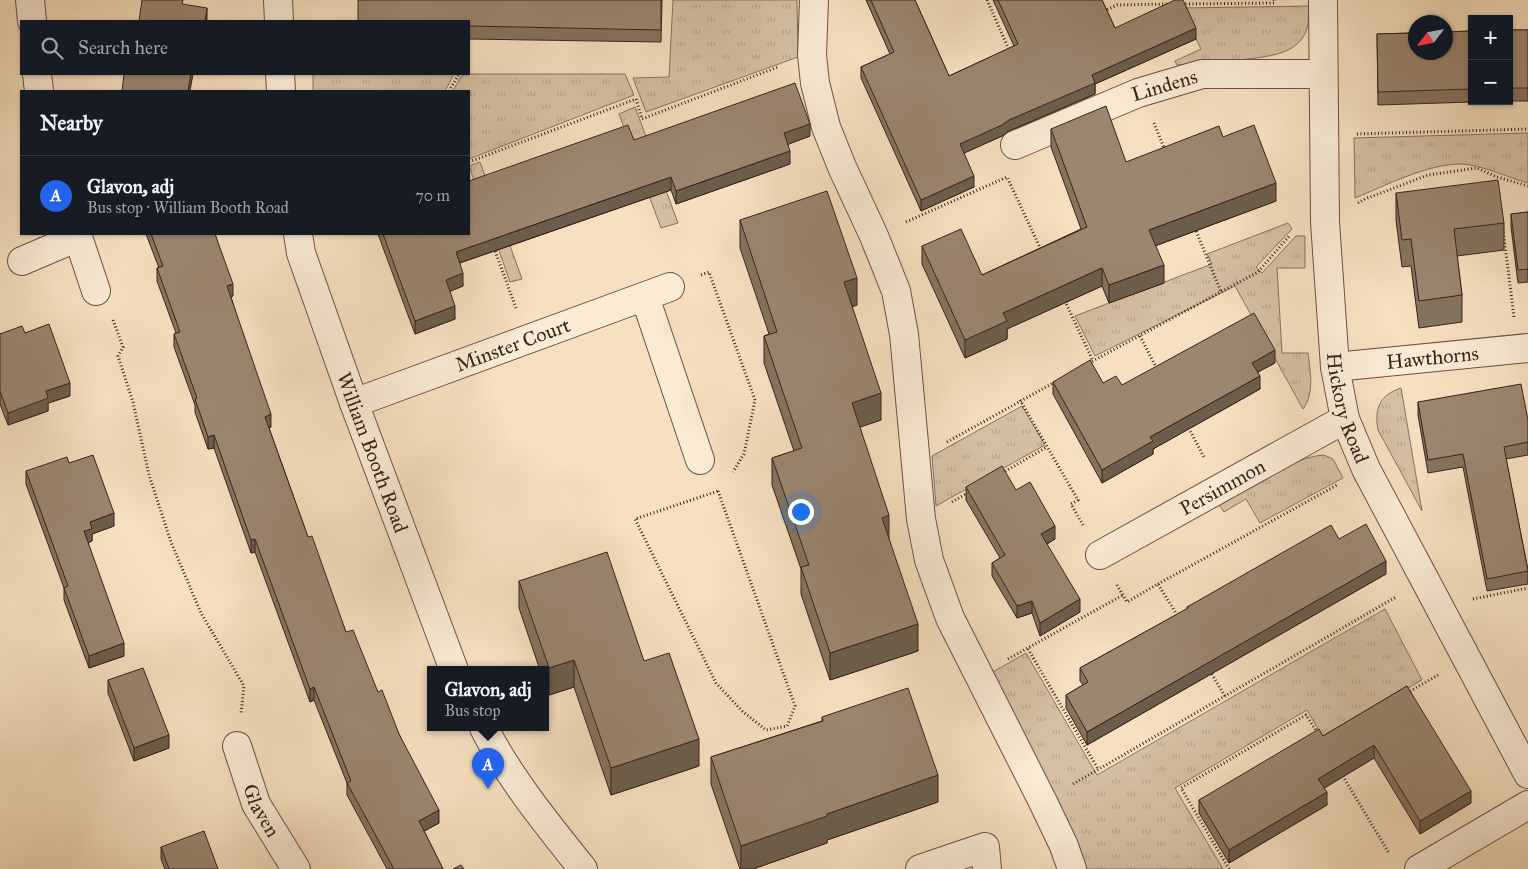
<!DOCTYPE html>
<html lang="en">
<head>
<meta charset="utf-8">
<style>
	:root { --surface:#171b24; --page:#242831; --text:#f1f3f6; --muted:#9ea1a6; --line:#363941; --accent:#2563eb }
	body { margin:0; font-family:"IM FELL Great Primer",serif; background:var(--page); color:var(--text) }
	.controls { position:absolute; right:15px; top:15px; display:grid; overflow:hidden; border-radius:0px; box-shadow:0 1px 4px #0004 }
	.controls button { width:45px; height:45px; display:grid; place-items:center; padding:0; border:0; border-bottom:1px solid var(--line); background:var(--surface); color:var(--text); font:25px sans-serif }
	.compass { position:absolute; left:1408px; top:15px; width:45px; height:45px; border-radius:50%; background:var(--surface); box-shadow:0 1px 4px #0004; rotate:238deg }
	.you { position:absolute; left:800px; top:511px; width:18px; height:18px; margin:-12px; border:4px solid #fff; border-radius:50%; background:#1a73e8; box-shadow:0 0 0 8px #1a73e833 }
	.badge { display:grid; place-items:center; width:32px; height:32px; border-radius:50%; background:var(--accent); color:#fff; font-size:16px; font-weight:700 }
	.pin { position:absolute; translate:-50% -41px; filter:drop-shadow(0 1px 2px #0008) }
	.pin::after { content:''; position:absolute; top:26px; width:18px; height:15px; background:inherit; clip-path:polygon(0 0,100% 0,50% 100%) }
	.popup { position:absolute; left:427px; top:666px; width:122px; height:65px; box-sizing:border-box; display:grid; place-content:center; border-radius:0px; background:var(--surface); filter:drop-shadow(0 1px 4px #0005); font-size:16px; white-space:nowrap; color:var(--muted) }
	.popup b { font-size:19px; color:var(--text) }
	.popup::after { content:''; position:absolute; left:50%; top:100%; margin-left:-10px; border:10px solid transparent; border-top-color:var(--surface) }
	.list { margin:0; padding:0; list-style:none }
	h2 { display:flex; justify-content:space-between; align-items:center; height:65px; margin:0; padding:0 20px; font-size:21px }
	h2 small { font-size:16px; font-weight:400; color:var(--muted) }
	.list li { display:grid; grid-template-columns:32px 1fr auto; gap:15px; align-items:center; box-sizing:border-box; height:80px; padding:0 20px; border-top:1px solid var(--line) }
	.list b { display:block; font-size:19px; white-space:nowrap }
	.list p { margin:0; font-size:16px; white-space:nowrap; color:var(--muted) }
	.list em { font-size:16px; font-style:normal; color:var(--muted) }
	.icon { flex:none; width:28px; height:28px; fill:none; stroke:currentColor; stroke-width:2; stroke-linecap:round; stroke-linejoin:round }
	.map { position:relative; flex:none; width:1528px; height:869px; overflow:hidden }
	.search { position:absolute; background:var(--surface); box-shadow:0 1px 4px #0004; left:20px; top:20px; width:450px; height:55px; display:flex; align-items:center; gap:12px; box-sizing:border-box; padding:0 18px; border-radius:0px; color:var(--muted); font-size:19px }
	.panel { position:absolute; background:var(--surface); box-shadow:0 1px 4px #0004; left:20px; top:90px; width:450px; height:145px; border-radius:0px }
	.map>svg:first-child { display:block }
</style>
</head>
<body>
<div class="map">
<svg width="1528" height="869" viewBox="0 0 1528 869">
	<defs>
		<pattern id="grass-tufts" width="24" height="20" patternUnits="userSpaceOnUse" patternTransform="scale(1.25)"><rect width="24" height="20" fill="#d6c0a3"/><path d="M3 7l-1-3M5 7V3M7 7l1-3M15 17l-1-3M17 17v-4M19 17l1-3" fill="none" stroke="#b8a58c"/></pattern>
	</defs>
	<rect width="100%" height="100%" fill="#f7e0bf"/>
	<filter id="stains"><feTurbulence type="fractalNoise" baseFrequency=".004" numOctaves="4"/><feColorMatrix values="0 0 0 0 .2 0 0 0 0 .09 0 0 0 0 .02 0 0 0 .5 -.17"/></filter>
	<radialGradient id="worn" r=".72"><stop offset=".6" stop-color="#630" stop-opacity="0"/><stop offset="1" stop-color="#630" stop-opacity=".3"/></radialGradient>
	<!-- grass -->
	<g fill="url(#grass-tufts)" stroke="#86725f">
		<polygon points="673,0 797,0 798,57 646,112 633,78 669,77"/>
		<path d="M1309,6C1313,54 1275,56 1238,60C1218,62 1198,64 1177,65L1175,61L1201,49L1181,8Z"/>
		<polygon points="313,74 454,74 445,91 313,91"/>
		<polygon points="465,74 625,74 634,95 469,159 469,91 453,91 460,78"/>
		<polygon points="635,107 678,223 661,228 619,114"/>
		<path d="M1528,133V183C1510,178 1479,164 1461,164C1427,164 1387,185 1355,198L1354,138Z"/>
		<polygon points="480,162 522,279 510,282 469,166"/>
		<path d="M1288,223L1292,229L1256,267L1262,273L1296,236H1305V268H1277L1282,353H1308C1310,371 1315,393 1303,409L1235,286L1095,356L1075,316L1212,264L1207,254Z"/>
		<path d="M1401,388L1422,511L1378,430C1374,408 1380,395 1401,388Z"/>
		<polygon points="1022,406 1045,445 936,506 932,456"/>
		<path d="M1324,455L1333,459L1343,478L1260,523L1246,499L1224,512L1219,505C1249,488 1291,457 1324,455Z"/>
		<polygon points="1385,609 1422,680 1323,737 1307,710 1175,788 1223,869 1087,869 1058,800 991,673 1026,653 1097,775"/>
	</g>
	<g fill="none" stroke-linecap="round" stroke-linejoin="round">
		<!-- minor casing -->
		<g stroke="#675344" stroke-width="30">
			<g id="minor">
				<polyline points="30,0 32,21"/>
				<polyline points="278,0 279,21"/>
				<polyline points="814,0 812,55 815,83 826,127 842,167 874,236 896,291 904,334 921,519 929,560 950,618 1043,802 1064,846 1072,869"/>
				<path id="s1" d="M1323,0L1325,222L1335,367L1345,419L1366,469L1528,774"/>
				<polyline points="37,74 39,91"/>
				<polyline points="280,74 281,91"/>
				<path id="s2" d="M1015,145L1138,93L1202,74H1323"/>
				<polyline points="77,234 96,291"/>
				<path id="s3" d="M298,234L301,253L354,403L454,670"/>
				<polyline points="22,261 78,237"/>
				<polyline points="645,297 700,460"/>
				<path id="s4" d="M1335,367L1528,348"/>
				<path id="s5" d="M354,403L670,287"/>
				<path id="s6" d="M1100,555L1345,419"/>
				<path d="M484,728C510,779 547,824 583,869"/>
				<path id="s7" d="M237,746L256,804L296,869"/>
				<polyline points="920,869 985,847 987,869"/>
				<polyline points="1419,869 1528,805"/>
			</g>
		</g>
		<!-- path -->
		<g stroke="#37241b" stroke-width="3" stroke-dasharray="1 2.5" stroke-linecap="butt">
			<polyline points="987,0 1010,52"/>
			<polyline points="1182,4 1274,3 1274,0"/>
			<polyline points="1104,11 1117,5 1168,4"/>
			<polyline points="449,91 459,74"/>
			<polyline points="1154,123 1165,150"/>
			<polyline points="1357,134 1528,129"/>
			<polyline points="469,162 636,99 642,119 778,67"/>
			<polyline points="1358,203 1365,199 1428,175 1477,168 1497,177 1528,186"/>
			<polyline points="906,222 1007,177 1042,252"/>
			<polyline points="1195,228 1221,292"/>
			<polyline points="1503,229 1514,317"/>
			<polyline points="494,248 516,308"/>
			<polyline points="701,275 709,272 755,400 744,454 733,472"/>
			<polyline points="1065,301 1093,361"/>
			<polyline points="113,320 123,347 118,356 133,402 149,475 171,542 201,613 244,686 241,713"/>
			<polyline points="1140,336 1157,369"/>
			<polyline points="1089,363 1258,272 1290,235"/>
			<polyline points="1020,400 1078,500 1071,504 1083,525"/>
			<polyline points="1187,425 1205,459"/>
			<polyline points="947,442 1055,382"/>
			<polyline points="1002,473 1047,447"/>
			<polygon points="718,491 795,706 787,726 766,730 742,711 716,683 635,519"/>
			<polyline points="952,502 969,492"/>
			<polyline points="1158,584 1337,485"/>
			<polyline points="1117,585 1127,602 1158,584 1179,618"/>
			<polyline points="1473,599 1528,588"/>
			<polyline points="1028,649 1098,769"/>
			<polyline points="1008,659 1123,595"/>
			<polyline points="1210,671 1225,696"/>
			<polyline points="1407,693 1438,675"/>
			<polyline points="1341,773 1389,853"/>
			<polyline points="1073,784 1396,597"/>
			<polyline points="1229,869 1181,788 1306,715 1317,732"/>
		</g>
		<!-- minor -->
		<use href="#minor" stroke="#faebd5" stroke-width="28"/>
	</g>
	<!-- wall -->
	<g fill="#857360" stroke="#37241b">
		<polygon points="662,0 661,42 469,39 469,21"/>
		<polygon points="866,0 915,0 949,76 1014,46 993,0 1102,0 1115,28 1196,39 1095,84 1095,94 1009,131 1002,136 964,153 974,187 921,211 861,78 861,67 890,54"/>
		<rect x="1509" y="30" width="19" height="71"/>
		<polygon points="1472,31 1472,101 1503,101 1378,105 1377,34"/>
		<polygon points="1051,129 1126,162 1223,137 1276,201 1155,246 1164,283 1109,303 1102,286 1007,329 1007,339 965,358 922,264 922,246 982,275 1081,229 1051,147"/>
		<polygon points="810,136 788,144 790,164 676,204 671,190 460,263 463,286 450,291 455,319 415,334 378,234 469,234 634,140"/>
		<polygon points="1396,193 1504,223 1504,250 1457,256 1462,295 1462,322 1419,328 1411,266 1402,267 1396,220"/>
		<polygon points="1528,212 1528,282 1518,283 1511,227 1511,214"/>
		<polygon points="740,220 857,305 852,307 881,420 860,427 918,651 830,680 801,594 801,569 772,485 772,458 794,451 764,363 764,336 769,334 740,248"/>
		<polygon points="146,234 215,234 233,296 231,297 271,427 269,428 308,537 346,632 399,734 439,823 424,831 443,869 387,869 347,795 347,783 314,700 310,702 255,552 251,553 214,448 208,449 195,412 195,405 174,347 174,334 176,333 157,281 157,268 159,268"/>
		<polygon points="25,333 70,396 48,403 48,411 8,425 0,404 0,334"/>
		<polygon points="1275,363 1258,372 1260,389 1153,449 1153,454 1102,483 1053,394 1053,382 1103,383 1122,385"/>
		<polygon points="1418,402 1528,420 1528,455 1506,459 1528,570 1528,584 1487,591 1463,467 1428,473 1418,415"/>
		<polygon points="69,463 114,526 92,534 92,541 88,543 124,656 89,668 64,600 64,588 26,484 26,471"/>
		<polygon points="966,487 1016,490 1055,539 1047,544 1080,612 1040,636 1032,613 1017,618 992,576 992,563 1000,558 966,500"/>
		<polygon points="1339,539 1386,574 1087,745 1066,708 1066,695 1083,685 1080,681 1080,668 1187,609 1187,607"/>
		<polygon points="519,581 644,661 699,766 611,795 574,687 549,695 546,685 546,670 540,670 519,608"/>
		<polygon points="108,680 169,748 134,761 108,693"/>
		<polygon points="1407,686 1471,803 1420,834 1374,758 1324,788 1327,805 1229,863 1199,813 1199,800 1323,736"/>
		<polygon points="822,717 938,802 827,840 827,843 753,869 740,869 711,784 711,757 822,721"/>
		<polygon points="161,847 218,869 165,869 161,859"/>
	</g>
	<!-- shaded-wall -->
	<g fill="#6c5e4e" stroke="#37241b">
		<polygon points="207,8 207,21 205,21"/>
		<polygon points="1196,28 1196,39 1095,84 1095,94 1009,131 1002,136 960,155 960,144 1009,120 1092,75"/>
		<polygon points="191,74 193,74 190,91 188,91"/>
		<polygon points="810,124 810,136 784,146 784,133"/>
		<polygon points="790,151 790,164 676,204 676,191"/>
		<polygon points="974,176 974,187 921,211 921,200"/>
		<polygon points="671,177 671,190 456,264 456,252"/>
		<polygon points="1276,183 1276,201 1149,248 1149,230"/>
		<polygon points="1164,265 1164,283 1109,303 1109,285"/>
		<polygon points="1102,268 1102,286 1007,329 1007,339 965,358 965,340 1003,313"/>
		<polygon points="463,273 463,286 446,293 446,280"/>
		<polygon points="857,278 857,305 844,309 844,282"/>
		<polygon points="233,284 233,296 227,298 227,286"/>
		<polygon points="455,306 455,319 415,334 415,321"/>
		<polygon points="1275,350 1275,363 1252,375 1252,363"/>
		<polygon points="1260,376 1260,389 1153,449 1153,454 1102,483 1102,470 1150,437"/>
		<polygon points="70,383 70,396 48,403 48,411 8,425 8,413 46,391"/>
		<polygon points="881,393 881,420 852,430 852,403"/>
		<polygon points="271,414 271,427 265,429 265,417"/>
		<polygon points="214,435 214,448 208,449 208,437"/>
		<polygon points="114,513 114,526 92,534 92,541 84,544 84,531 90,522"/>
		<polygon points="889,515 889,542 882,518"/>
		<polygon points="1055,526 1055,539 1041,547 1041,534"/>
		<polygon points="255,539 255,552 251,553 251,540"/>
		<polygon points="1386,561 1386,574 1087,745 1087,732"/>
		<polygon points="1080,599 1080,612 1040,636 1040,623"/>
		<polygon points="1032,601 1032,613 1017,618 1017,606"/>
		<polygon points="918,624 918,651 830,680 830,653"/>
		<polygon points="124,643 124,656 89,668 89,656"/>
		<polygon points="574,660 574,687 549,695 549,668"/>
		<polygon points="314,687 314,700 310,702 310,689"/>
		<polygon points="169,735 169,748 134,761 134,748"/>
		<polygon points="699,739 699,766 611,795 611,768"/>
		<polygon points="1374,745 1374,758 1318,792 1318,779"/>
		<polygon points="938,775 938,802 827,840 827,843 753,869 741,869 741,846 827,814"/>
		<polygon points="1471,791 1471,803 1420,834 1420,821"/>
		<polygon points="1327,792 1327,805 1229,863 1229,850"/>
		<polygon points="439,810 439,823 419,834 419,821"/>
	</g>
	<!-- building -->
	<g fill="#9b8670" stroke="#37241b">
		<polygon points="142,0 183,0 182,4 207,8 205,21 139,21"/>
		<polygon points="358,0 661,0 661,30 469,26 469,21 358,21"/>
		<polygon points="871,0 915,0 949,76 1018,44 998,0 1102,0 1115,28 1175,0 1183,0 1196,28 1092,75 1095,83 1009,120 1002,125 960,144 974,176 921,200 861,67 894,52"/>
		<rect x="1509" y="30" width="19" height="58"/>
		<polygon points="1472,31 1472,89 1378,92 1377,34 1416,33 1416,52 1446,52 1446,32"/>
		<polygon points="124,74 191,74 188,91 122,91"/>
		<polygon points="795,83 810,124 784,133 790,151 676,191 671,177 456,252 463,273 446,280 455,306 415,321 383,234 469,234 469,181 628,125 634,140"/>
		<polygon points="1106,106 1126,162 1219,126 1223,137 1254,125 1276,183 1149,230 1164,265 1109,285 1102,268 1003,313 1007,321 965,340 922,246 961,229 982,275 1087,227 1051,129"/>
		<polygon points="1498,180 1504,223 1454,229 1462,295 1419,301 1411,239 1402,240 1396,193"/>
		<polygon points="827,191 857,278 844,282 881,393 852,403 889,515 882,518 918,624 830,653 801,567 809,565 772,458 802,448 764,336 777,332 740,220"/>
		<polygon points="1528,212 1528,269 1518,270 1511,214"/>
		<polygon points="151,234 215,234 233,284 227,286 271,414 265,417 308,537 312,536 346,632 353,630 378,692 382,690 399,734 439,810 419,821 443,869 394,869 347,783 351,781 314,687 310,689 255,539 251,540 214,435 208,437 195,399 197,398 174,334 180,332 157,268 163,266"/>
		<polygon points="1254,313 1275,350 1252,363 1260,376 1150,437 1153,441 1102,470 1053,382 1090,360 1103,383 1116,376 1122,385"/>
		<polygon points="49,324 70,383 46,391 48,398 8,413 0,391 0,334 22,326 25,333"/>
		<polygon points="1521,384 1528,420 1528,442 1504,447 1528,571 1487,579 1463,454 1428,460 1418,402"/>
		<polygon points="93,455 114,513 90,522 92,529 84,531 124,643 89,656 64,588 68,586 26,471 67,457 69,463"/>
		<polygon points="1002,466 1016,490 1030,482 1055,526 1041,534 1080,599 1040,623 1032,601 1017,606 992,563 1005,555 966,487"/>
		<polygon points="1366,524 1386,561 1087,732 1066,695 1088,682 1080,668 1188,608 1187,607 1331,525 1339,539"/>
		<polygon points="607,552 644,661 669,653 699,739 611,768 574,660 549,668 519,581"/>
		<polygon points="143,668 169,735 134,748 108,680"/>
		<polygon points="1407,686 1471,791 1420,821 1374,745 1318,779 1327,792 1229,850 1199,800 1319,729 1323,736"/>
		<polygon points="908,688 938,775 827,814 827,816 741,846 711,757 823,721 822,717"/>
		<polygon points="204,831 218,869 169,869 161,847"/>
		<polygon points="461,865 464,869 453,869"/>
	</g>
	<g text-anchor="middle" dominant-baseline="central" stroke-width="4" stroke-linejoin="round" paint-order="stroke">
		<!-- street labels -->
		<g font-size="20" fill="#37241b" stroke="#faebd5">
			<text stroke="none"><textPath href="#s2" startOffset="161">Lindens</textPath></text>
			<text stroke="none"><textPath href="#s5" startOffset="169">Minster Court</textPath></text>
			<text stroke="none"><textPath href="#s4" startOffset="98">Hawthorns</textPath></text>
			<text stroke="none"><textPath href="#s1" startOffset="410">Hickory Road</textPath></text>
			<text stroke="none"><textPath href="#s3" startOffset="231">William Booth Road</textPath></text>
			<text stroke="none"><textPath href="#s6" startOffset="140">Persimmon</textPath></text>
			<text stroke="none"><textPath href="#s7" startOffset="69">Glaven</textPath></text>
		</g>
	</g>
	<rect width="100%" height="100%" filter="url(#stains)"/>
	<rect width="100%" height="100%" fill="url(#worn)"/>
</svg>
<div class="controls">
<button>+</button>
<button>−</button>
</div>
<svg class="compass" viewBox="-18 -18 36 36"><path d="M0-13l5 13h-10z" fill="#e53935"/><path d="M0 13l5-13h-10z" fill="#9ea1a6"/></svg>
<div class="you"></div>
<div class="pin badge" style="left:488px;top:789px">A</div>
<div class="popup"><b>Glavon, adj</b>Bus stop</div>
<div class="search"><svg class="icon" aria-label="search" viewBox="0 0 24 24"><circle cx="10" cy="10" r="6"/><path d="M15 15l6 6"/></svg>Search here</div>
<section class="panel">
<h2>Nearby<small></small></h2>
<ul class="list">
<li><span class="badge">A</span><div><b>Glavon, adj</b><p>Bus stop · William Booth Road</p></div><em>70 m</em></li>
</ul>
</section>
</div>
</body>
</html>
